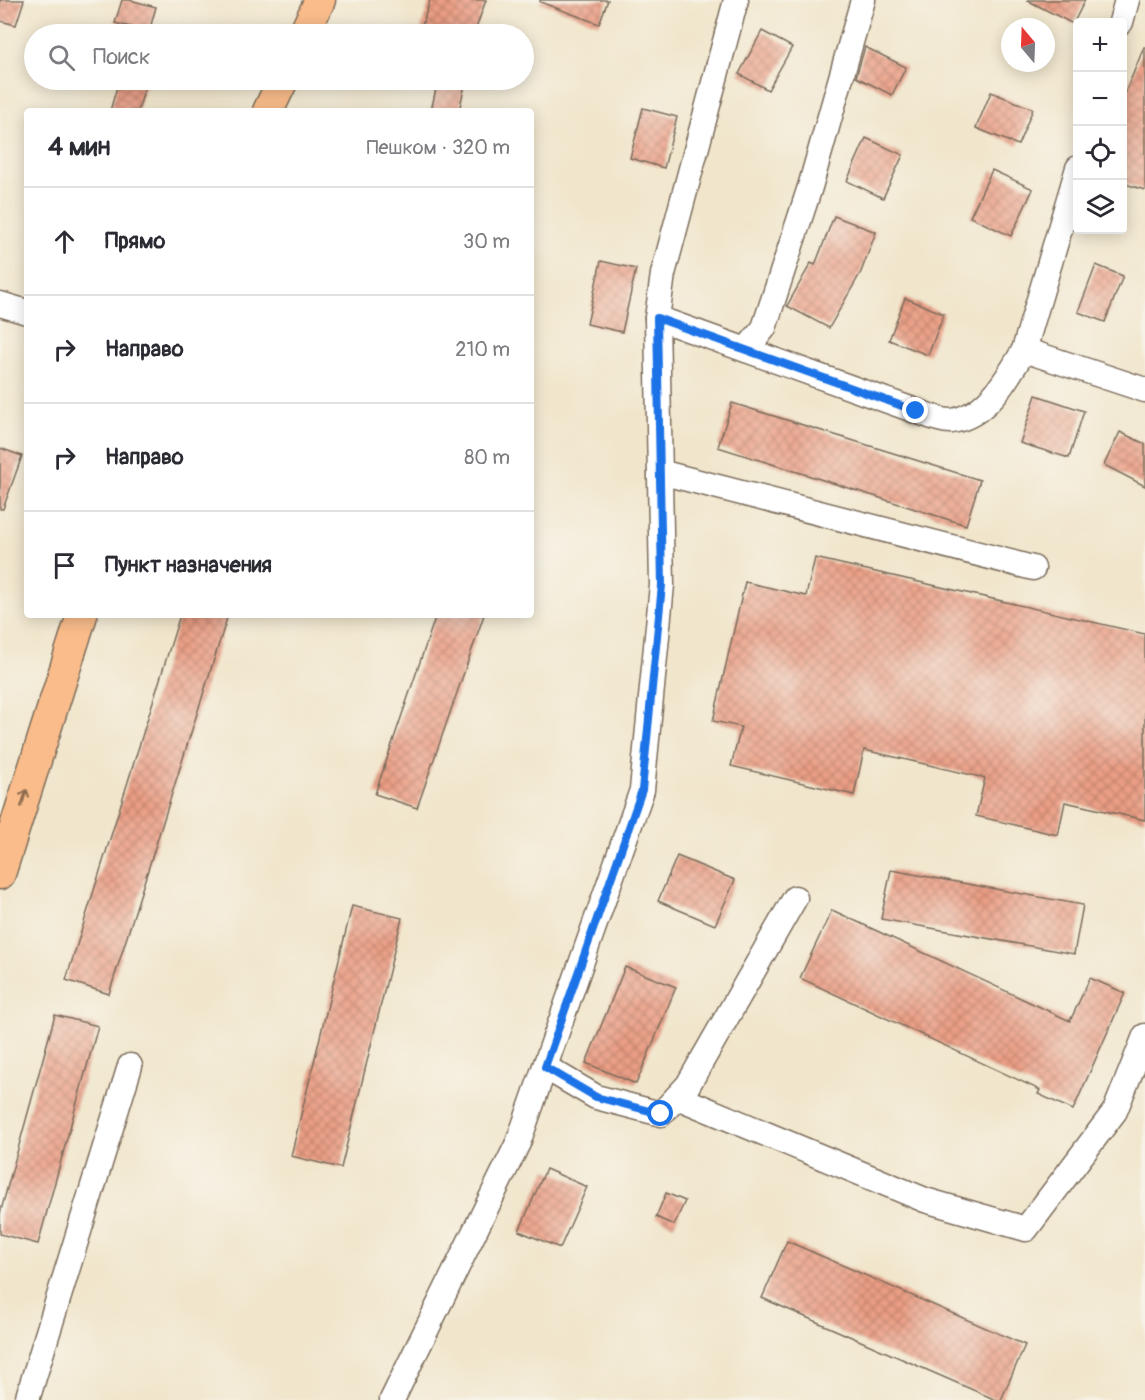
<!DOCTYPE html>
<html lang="ru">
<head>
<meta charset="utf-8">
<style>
	:root { --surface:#fff; --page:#f2f2f3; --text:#2b2b33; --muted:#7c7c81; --line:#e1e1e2 }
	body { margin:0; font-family:Pangolin,sans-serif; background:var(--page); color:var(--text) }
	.controls { position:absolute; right:18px; top:18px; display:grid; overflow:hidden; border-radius:6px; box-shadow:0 3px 15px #0003 }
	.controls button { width:54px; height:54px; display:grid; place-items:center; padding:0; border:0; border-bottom:2px solid var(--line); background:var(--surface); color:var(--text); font:30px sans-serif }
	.compass { position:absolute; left:1001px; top:18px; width:54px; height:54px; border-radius:50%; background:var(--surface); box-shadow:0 3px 15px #0003; rotate:341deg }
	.stop { position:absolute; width:18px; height:18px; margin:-14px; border:4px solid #1a73e8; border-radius:50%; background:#fff }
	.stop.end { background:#1a73e8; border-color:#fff; box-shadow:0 2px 6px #0008 }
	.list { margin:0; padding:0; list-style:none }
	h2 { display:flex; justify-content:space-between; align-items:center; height:78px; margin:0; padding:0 24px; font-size:26px }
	h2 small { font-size:20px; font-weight:400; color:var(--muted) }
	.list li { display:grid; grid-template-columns:39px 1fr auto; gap:18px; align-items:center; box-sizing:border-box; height:108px; padding:0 24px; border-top:2px solid var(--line) }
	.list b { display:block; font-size:22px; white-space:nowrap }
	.list em { font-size:20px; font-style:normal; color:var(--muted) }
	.icon { flex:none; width:33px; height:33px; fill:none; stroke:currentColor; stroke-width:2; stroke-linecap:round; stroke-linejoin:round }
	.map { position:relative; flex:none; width:1145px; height:1400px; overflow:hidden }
	.search { position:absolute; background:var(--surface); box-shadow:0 3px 15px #0003; left:24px; top:24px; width:510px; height:66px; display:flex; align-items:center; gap:15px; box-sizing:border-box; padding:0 21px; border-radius:33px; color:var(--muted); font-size:22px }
	.panel { position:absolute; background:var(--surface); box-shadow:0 3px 15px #0003; left:24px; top:108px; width:510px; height:510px; border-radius:6px }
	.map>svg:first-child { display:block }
</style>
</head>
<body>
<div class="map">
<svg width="1145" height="1400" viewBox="0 0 1145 1400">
	<defs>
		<pattern id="building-cross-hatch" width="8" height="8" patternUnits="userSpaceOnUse" patternTransform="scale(1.5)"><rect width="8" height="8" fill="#eb9e85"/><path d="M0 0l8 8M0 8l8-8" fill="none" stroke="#c0816c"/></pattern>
	</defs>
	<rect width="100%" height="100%" fill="#f7f3e8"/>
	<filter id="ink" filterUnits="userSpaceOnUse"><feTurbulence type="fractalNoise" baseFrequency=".0167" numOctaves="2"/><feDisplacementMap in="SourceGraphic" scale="12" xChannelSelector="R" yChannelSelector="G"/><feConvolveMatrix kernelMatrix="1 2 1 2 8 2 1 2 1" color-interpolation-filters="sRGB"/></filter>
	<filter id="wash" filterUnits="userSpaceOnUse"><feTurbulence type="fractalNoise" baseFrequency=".008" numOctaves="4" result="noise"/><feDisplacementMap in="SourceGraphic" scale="24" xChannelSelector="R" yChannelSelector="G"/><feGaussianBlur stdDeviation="1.35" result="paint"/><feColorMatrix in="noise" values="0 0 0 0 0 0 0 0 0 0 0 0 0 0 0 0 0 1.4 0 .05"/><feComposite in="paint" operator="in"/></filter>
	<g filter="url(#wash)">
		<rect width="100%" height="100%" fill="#f1e6cc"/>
		<g id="blocks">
			<!-- building -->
			<g fill="url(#building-cross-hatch)">
				<polygon points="0,0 24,0 16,25 0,21"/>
				<polygon points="122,0 130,0 156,7 149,32 115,23"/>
				<polygon points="430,0 486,0 474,34 439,34 421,29"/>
				<polygon points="540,0 608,0 599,24 540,2"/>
				<polygon points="1027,0 1085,0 1073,24"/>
				<polygon points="762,31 792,47 768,90 739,74"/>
				<polygon points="865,47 906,67 892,95 856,77"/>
				<polygon points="1144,47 1145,47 1145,190 1122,183 1122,101"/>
				<polygon points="119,80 147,80 138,111 110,111"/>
				<polygon points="438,80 466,80 459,111 431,111"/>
				<polygon points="991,92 1033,109 1018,145 976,128"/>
				<polygon points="643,108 677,117 664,168 630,158"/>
				<polygon points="866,138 903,155 883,198 847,181"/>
				<polygon points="992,170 1033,189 1011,236 970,217"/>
				<polygon points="834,216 876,232 861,272 829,328 787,306 811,263 815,265"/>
				<polygon points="601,261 636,269 622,332 587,324"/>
				<polygon points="1096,265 1123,276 1105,322 1078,312"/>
				<polygon points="905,298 944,314 928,355 889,340"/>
				<polygon points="1036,395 1084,411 1069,458 1020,443"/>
				<polygon points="732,403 980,480 966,525 718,447"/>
				<polygon points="1120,432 1145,444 1145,486 1104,465"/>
				<polygon points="0,448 22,456 3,509 0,509"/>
				<polygon points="815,558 1145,634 1145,820 1065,802 1058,835 976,816 985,778 864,750 854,795 731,766 741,727 713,721 745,582 806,596"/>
				<polygon points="180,615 228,615 109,994 66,980"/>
				<polygon points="436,615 484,615 417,808 375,794"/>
				<polygon points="677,856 735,880 715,925 658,901"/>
				<polygon points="891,870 1083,905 1074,954 881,919"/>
				<polygon points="352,906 402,918 341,1168 291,1156"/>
				<polygon points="832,910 1070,1021 1090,978 1125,993 1073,1110 1038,1094 1040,1090 800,978"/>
				<polygon points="625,967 676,987 636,1084 586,1063"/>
				<polygon points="55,1015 98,1026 38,1244 0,1234 0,1214"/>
				<polygon points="546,1169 587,1187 560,1248 519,1231"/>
				<polygon points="666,1193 685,1201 674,1225 656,1217"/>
				<polygon points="787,1241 1025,1345 1001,1400 996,1400 762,1298"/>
			</g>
		</g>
	</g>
	<g filter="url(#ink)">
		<use href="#blocks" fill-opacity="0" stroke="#7b6c5b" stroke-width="1.5"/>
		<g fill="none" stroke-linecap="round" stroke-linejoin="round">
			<!-- minor casing -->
			<g stroke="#7b6c5b" stroke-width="27">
				<g id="minor">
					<polyline points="1121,22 1127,0"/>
					<polyline points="0,304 27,312"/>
					<path d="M657,318L916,411C926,414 942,422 952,421C987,416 1008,377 1024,350L1078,168"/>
					<polyline points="746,350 764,328 810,187 863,0"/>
					<polyline points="1024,350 1145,390"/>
					<polyline points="660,472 1033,568"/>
					<polyline points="545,1067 596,1097 661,1114 688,1085 795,898"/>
					<polyline points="677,1097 925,1200 1026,1229 1115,1111 1145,1036"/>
					<polyline points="27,1400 130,1066"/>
					<polyline points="392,1400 518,1143 642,790 662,585 657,318 663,274 736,0"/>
				</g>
			</g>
			<!-- major casing -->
			<g stroke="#7b6c5b" stroke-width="33">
				<g id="major">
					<polyline points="304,34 320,0"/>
					<polyline points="268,111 283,80"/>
					<polyline points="0,874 82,615"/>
				</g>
			</g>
			<!-- minor -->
			<use href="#minor" stroke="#fff" stroke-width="24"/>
			<!-- major -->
			<use href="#major" stroke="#f9bc8a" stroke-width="30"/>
		</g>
		<!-- one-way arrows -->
		<defs><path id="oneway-shaft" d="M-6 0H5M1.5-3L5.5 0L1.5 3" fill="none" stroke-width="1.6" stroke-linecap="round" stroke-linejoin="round" transform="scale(1.5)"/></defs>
		<use stroke="#906c4f" href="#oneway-shaft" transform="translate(24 798) rotate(-72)"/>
	</g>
	<g fill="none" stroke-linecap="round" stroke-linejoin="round" filter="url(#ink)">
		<!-- route -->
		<polyline stroke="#1a73e8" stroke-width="8" points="661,1114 596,1097 545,1067 642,790 662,585 657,318 916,411"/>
	</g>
</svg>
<div class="controls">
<button>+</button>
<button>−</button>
<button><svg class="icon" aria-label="locate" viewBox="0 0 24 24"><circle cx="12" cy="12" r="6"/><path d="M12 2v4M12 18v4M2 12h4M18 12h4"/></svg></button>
<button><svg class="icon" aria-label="layers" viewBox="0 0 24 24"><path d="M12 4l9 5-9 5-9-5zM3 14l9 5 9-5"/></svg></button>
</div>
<svg class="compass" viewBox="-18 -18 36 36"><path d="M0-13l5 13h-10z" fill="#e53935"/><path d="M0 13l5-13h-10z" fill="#7c7c81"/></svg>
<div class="stop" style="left:661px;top:1114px"></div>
<div class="stop end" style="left:916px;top:411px"></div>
<div class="search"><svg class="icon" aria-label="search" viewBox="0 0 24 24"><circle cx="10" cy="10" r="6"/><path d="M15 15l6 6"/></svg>Поиск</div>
<section class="panel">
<h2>4 мин<small>Пешком · 320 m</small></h2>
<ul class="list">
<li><svg class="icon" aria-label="ahead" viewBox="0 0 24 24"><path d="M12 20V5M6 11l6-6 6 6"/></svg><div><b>Прямо</b></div><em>30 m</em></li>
<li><svg class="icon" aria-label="right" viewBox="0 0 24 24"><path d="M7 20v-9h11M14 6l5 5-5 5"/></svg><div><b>Направо</b></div><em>210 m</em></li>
<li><svg class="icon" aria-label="right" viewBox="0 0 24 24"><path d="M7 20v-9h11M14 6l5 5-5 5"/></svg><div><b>Направо</b></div><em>80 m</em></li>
<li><svg class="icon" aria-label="arrive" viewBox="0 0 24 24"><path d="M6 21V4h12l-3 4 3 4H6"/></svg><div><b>Пункт назначения</b></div></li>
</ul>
</section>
</div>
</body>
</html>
